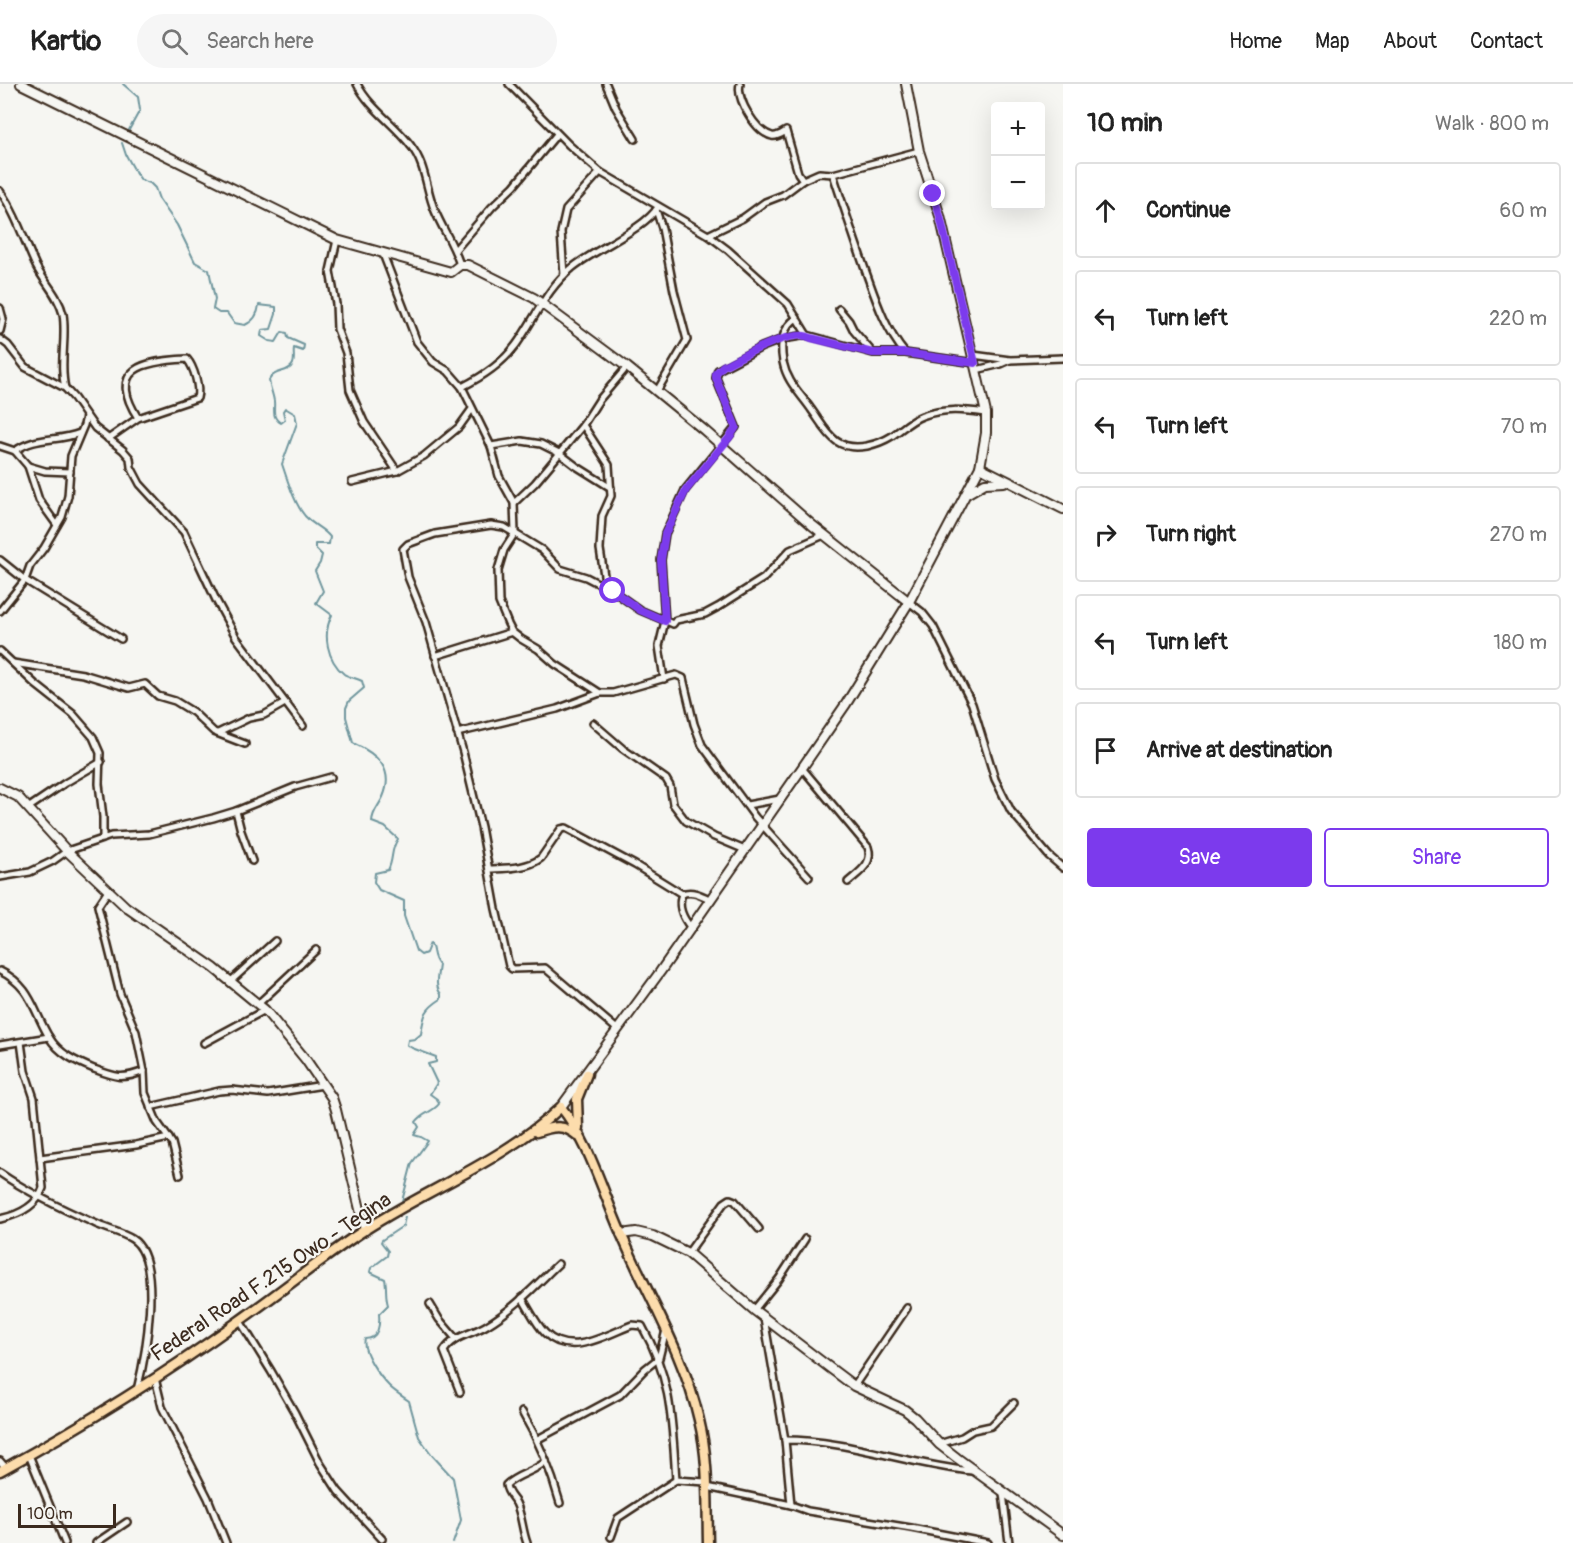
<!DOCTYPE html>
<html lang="en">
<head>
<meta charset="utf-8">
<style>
	:root { --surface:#fff; --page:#f6f6f6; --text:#222; --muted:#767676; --line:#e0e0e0; --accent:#7c3aed }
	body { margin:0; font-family:Pangolin,sans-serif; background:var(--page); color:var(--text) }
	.controls { position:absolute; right:18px; top:18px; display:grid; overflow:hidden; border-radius:6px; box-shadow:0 6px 24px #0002 }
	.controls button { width:54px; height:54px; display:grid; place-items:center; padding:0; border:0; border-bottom:2px solid var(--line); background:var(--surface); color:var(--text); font:30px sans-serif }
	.scale { position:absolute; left:18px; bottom:15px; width:98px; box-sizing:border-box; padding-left:6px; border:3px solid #3b2a1e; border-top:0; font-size:16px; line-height:21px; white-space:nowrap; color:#3b2a1e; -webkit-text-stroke:4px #f6f6f2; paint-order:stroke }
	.stop { position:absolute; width:18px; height:18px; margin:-14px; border:4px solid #7c3aed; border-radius:50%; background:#fff }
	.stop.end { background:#7c3aed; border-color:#fff; box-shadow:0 2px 6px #0008 }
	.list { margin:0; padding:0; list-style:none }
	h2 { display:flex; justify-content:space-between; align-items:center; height:78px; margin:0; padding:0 24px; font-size:26px }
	h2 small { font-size:20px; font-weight:400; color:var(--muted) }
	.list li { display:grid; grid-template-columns:39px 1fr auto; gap:18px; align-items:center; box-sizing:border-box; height:96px; margin:0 12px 12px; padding:0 12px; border:2px solid var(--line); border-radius:6px }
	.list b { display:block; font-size:22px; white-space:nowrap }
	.list em { font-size:20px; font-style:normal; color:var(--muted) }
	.actions { display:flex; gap:12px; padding:18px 24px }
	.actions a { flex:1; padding:14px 0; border:2px solid var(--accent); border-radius:6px; text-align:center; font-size:21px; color:var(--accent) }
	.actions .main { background:var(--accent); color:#fff }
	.icon { flex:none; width:33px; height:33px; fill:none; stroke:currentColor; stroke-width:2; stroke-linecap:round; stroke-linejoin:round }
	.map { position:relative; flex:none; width:1063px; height:1459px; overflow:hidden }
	header { display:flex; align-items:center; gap:36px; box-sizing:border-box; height:84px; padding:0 30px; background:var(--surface); border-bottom:2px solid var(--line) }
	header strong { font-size:28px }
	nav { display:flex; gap:33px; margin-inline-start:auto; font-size:21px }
	.search { width:420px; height:54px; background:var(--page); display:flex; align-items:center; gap:15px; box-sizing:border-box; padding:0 21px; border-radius:33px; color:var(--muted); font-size:22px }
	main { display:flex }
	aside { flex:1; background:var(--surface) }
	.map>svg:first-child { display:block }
</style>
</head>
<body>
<header>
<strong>Kartio</strong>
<div class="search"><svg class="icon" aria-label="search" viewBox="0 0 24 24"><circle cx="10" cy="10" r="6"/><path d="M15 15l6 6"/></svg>Search here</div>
<nav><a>Home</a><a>Map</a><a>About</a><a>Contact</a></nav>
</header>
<main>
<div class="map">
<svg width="1063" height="1459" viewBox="0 0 1063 1459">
	<rect width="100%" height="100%" fill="#f6f6f2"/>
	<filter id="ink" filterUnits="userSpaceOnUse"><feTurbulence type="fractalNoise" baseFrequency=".0167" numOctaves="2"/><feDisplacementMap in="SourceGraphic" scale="12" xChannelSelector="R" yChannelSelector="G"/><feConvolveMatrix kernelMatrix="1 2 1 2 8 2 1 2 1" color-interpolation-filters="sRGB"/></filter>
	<g filter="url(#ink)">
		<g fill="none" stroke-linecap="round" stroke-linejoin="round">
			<!-- stream -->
			<g stroke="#6f969d" stroke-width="2">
				<polyline points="123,0 138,13 140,26 129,46"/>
				<path d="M122,59L126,71L135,87L141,96L150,99L155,104L159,115L177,141L195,178L209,186L215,215L213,225L219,229H227L234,239L245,241C254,237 258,231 259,221L276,223V230L271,245L262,246L261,252L269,257L276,258L282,248L287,249L288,254L304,261L303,267L294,264C293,269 295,275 293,280C288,290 275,285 269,296C270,304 273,310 274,317C275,326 271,333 281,339L285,336L283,327L285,324L295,330L297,339L282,380C287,395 296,425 308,435C315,442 324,445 330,453L329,460H315V464L322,471L320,479L315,487L323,507L316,519L332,531C322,550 327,576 344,590C348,593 356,594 362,597L364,604L349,617L346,624V633L353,659C377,670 395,685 383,713C379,722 372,728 372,738L385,743L398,755C390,766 394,775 388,786L375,789L374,798L379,806L404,817V832L416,867L421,871L426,869L430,859C435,865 431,872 439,881C438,891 434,902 441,910V915C424,926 424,931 421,950L415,955L408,956L407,961L412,964L436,973V978L428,980L437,999L430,1010L437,1015L439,1020C433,1028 422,1029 416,1038L419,1043L414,1051L421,1053L428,1057L412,1079L401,1121"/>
				<path d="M405,1133L403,1142L382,1156L381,1158L388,1167L387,1172L371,1184L370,1188L385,1195C387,1204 385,1212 388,1221L379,1230C380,1240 379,1255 365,1255C361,1267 380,1293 389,1302C395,1308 402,1312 409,1317L419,1353L432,1371L453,1394L461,1436L453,1459"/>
			</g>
			<!-- street casing -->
			<g stroke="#3b2a1e" stroke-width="10">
				<g id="street">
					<path d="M357,0C370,25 395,40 411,62C426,81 426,106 435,127C443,146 454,161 460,181"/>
					<polyline points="509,0 569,61 600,88 708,151 728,166 788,220 807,251"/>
					<polyline points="606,0 616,24 635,55"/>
					<path d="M740,0C736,15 756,48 772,52C777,53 781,50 786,47L798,89L803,96"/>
					<path d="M833,90C844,124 855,157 867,191C877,219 886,246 905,269"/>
					<path d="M0,107C16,130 24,156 36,182C44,198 59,212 63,230C67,255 59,280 65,304"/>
					<polyline points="656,126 662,144 674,207 687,256 657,307"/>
					<polyline points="708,151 743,134 765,118 783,111 803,96 819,89 833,90 919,67"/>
					<polyline points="337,156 330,187 336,220 337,245 346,269 350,306 364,338 397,387"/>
					<polyline points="455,166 492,123 514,102 557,50"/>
					<polyline points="383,170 417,258 433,278 448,287 462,303 491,362 499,392 514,419 515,449 504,466 498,486 499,518 508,540 512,548 521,555 538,565 555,580 600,609"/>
					<polyline points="564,191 561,148 566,126 600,88"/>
					<polyline points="0,224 3,235 0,247"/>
					<polyline points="839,225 849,237 854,247 872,268"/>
					<path d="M797,234C781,244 780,261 783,278C787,298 800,309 811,325C827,347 834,368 867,362C876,360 884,357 892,352C902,345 911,336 922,332C944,324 964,326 986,329"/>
					<polyline points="0,255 8,261 25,283 65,304 74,314 95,344 123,366 130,374 131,383 140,400 184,448 216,516 236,553 303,642"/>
					<polyline points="973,271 1010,276 1063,274"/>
					<polyline points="976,286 1001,280 1010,276"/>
					<path d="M462,303C482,293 502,280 516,261C535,235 546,205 572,184C593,166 645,145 658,123"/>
					<polyline points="583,341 609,381 611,412 602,432 600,465 605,498 610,503"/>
					<path d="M108,355L138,334L197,314C200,304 194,283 187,275C144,277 106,284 138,334"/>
					<polyline points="0,362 15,367 28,382 39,416 57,441"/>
					<polyline points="491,362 522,357 541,360 559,369 576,382 611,404"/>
					<path d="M15,367C35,352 57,358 80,349"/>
					<polyline points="28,382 45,387 70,388"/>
					<polyline points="352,398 397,387 424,372 459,343 472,325"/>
					<polyline points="514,419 535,399 565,363 583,341 599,316 627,283"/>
					<polyline points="0,476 25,496 121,555"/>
					<polyline points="909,518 922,528 933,542 972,620 995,695 1011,727 1049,772 1063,784"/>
					<polyline points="0,527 25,496 30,482 44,464 62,433 68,412 71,372 84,341 86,332"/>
					<polyline points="0,567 35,600 73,630 93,653 100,669 99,700 103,733 103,755"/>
					<polyline points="435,572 512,548"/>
					<polyline points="13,579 83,590 129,604 145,600 158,612 175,617 193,628 214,648 245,660"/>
					<polyline points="664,595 659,562 665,537 661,476 665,450 685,406 736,343 716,294 718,286 762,263 783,255 807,251 873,269 905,269 975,279"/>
					<polyline points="593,639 623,665 666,695 670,702 673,720 686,737 714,753 745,766"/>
					<polyline points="218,649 249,634 264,631 285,619"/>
					<polyline points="457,649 557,625 600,609 613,609 676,591 683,594 694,640 702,661 755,733 809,793"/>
					<path d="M802,684L868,763C874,780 859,788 848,798"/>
					<polyline points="747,721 780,715"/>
					<polyline points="28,724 65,699 101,678"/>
					<polyline points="236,727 241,747 252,777"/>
					<path d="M489,785C506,784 527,785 541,774L561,745L566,744L635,781L682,810"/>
					<polyline points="0,793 30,788 53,777 67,767 111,752 149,750 213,734 236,727 295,703 331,693"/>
					<polyline points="108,807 98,822 120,910 136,948 144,987 145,1009 157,1038 172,1059 180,1091"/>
					<path d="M682,810C677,823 683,834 691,844"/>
					<path d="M682,810C692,806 701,811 711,816"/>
					<path d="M0,887C31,902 33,926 49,953C59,970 77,978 94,985C115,993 122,996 144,987"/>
					<polyline points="231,897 275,857"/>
					<polyline points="258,920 316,866"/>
					<polyline points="618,946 545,884 512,885 509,882 496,825 481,743 463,668 426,538 408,493 403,465 408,460 435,450 491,441 504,443 542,466 560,485 586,493 613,507 640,526 673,540 676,536 705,530 718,523 764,494 790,466 824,451"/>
					<polyline points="204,959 265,926"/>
					<polyline points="0,961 49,953"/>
					<polyline points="150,1023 219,1007 232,1006 268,1010 323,1001"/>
					<polyline points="40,1074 136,1061 169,1054"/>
					<path d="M0,1089C29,1109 62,1125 94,1139C106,1145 121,1148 132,1155C164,1175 145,1275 137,1306"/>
					<path d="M0,1135C18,1131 37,1122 43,1104L34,1014L25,987L21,958"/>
					<polyline points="688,1169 724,1119 730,1115 735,1117 759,1145"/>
					<path d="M522,1214C529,1225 536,1240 545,1249C570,1274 606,1251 632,1241L642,1242C672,1295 672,1337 676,1396L706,1398"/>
					<polyline points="430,1220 439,1235 456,1255"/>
					<polyline points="754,1226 779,1195 805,1155"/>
					<polyline points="764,1234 785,1356"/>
					<polyline points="240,1237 271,1287 295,1329 320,1379 338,1407 382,1455"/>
					<polyline points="155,1294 162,1323 208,1414 226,1459"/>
					<polyline points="854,1302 907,1224"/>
					<path d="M460,1308L444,1267C454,1251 473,1250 487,1241C514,1225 536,1201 558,1180"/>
					<path d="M522,1328C539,1357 551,1386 560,1419"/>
					<polyline points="538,1355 620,1311 645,1285 659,1274 666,1246"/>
					<polyline points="939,1360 962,1353 973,1346 991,1342 1014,1319"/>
					<polyline points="29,1371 65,1459"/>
					<polyline points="0,1377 6,1384"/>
					<polyline points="707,1403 791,1421 808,1427 911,1444 988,1459"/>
					<polyline points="1003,1409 1009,1459"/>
					<path d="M791,1421L785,1356C848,1356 909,1381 972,1387"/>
					<polyline points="611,1453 618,1434 676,1396"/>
					<polyline points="96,1459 127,1438"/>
					<path d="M527,1459C522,1446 522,1431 516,1419C512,1413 507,1409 506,1401C517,1390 535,1388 546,1377"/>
				</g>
			</g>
			<!-- secondary casing -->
			<g stroke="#3b2a1e" stroke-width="12">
				<g id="secondary">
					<polyline points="21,0 337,156 451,188 460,181 468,181 534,214 627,283 704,346 812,441 909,518"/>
					<polyline points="980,383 1063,425"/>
					<polyline points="968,409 985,399 1004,398"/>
					<polyline points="0,704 18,713 67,767 126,823 214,884 265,926 306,976 332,1014 336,1026 365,1146"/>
					<polyline points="561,1023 660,888 802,684 846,620 909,518 980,383 986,349 986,329 940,132 919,67 906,0"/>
					<polyline points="621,1150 636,1148 653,1152 688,1169 754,1226 830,1284 854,1302 905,1326 915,1334 939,1360 957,1374 1063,1451"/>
				</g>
			</g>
			<!-- primary casing -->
			<g stroke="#3b2a1e" stroke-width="13">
				<g id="primary">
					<polyline points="578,1044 577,1015 587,990"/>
					<path d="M537,1048C553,1042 564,1040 578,1052"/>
					<path d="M0,1387C82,1342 163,1292 239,1237C279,1209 317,1178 357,1151C423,1106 502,1079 561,1023C589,1058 602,1106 620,1147C646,1209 684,1269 699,1336C709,1376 707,1418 708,1459"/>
				</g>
			</g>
			<!-- street -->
			<use href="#street" stroke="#f6f6f2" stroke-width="5"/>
			<!-- secondary -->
			<use href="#secondary" stroke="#f6f6f2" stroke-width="8"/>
			<!-- primary -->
			<use href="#primary" stroke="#fcdcac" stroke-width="8"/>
		</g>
	</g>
	<g fill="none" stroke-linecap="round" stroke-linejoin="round" filter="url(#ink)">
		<!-- route -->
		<path stroke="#7c3aed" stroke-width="8" d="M613,507L640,526L665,537L661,476L665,450L686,406L729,354L736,343L716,294V289L723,282C741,273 793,243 811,254L873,269H905L975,279L940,132L933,110"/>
	</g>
	<g text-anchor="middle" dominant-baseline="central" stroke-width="4.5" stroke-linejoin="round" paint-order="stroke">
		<!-- street labels -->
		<g font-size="21" fill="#3b2a1e" stroke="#f6f6f2">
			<text transform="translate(271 1193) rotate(-34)">Federal Road F.215 Owo - Tegina</text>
		</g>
	</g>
</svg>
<div class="controls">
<button>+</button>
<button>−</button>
</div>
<div class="scale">100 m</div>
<div class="stop" style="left:613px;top:507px"></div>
<div class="stop end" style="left:933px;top:110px"></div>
</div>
<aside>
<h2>10 min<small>Walk · 800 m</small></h2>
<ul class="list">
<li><svg class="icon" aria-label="ahead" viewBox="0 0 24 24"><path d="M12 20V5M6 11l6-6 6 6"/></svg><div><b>Continue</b></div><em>60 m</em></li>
<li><svg class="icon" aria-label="left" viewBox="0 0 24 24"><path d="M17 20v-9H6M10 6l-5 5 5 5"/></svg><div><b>Turn left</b></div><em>220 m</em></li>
<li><svg class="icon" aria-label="left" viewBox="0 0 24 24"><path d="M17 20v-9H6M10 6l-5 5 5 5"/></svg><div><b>Turn left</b></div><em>70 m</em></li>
<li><svg class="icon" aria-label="right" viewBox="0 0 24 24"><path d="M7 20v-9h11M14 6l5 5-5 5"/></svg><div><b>Turn right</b></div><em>270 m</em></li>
<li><svg class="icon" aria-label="left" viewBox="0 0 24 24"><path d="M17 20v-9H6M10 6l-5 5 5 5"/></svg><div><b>Turn left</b></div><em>180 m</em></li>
<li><svg class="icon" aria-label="arrive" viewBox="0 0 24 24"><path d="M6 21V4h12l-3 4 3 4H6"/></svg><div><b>Arrive at destination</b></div></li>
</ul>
<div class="actions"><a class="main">Save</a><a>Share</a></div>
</aside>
</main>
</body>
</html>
